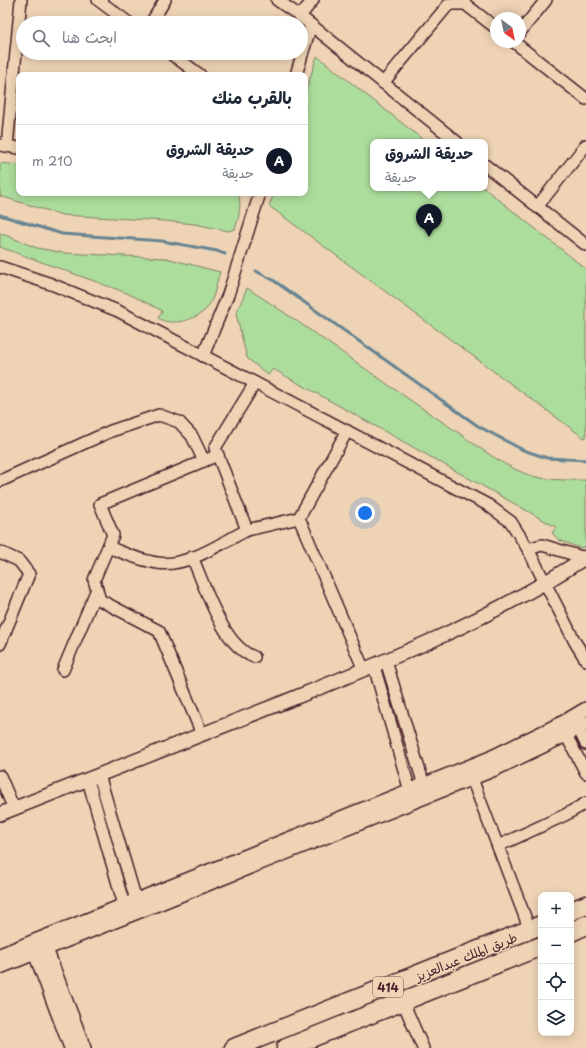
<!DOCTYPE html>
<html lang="ar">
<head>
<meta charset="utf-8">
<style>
	:root { --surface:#fff; --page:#f6f6f7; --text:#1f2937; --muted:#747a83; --line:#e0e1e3; --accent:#111827 }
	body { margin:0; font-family:"Playpen Sans","Playpen Sans Arabic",sans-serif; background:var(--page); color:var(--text); direction:rtl }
	.controls { position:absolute; right:12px; bottom:12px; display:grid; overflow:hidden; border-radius:8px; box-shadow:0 2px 10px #0003 }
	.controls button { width:36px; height:36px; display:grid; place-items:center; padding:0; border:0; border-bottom:1px solid var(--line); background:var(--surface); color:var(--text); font:20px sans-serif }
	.compass { position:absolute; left:490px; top:12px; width:36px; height:36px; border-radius:50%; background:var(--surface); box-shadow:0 2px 10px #0003; rotate:147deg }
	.you { position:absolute; left:365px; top:513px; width:14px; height:14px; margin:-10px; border:3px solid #fff; border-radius:50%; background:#1a73e8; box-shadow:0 0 0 6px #1a73e833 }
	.badge { display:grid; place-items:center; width:26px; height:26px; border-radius:50%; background:var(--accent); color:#fff; font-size:13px; font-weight:700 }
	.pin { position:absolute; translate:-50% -33px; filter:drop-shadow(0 1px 2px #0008) }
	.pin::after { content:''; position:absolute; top:21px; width:14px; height:12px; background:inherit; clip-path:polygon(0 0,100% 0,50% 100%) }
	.popup { position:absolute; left:370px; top:139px; width:118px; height:52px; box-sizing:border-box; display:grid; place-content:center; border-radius:8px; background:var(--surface); filter:drop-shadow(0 1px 3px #0005); font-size:13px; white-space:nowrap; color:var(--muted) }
	.popup b { font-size:15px; color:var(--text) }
	.popup::after { content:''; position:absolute; left:50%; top:100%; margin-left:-8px; border:8px solid transparent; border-top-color:var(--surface) }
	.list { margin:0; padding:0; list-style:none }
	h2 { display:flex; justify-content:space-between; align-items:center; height:52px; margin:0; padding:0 16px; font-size:17px }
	h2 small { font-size:13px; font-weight:400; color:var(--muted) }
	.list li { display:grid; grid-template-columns:26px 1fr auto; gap:12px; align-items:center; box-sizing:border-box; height:72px; padding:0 16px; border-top:1px solid var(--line) }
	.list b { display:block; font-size:15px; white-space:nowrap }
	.list p { margin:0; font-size:13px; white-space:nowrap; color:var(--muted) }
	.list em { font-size:13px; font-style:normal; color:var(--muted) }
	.icon { flex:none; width:22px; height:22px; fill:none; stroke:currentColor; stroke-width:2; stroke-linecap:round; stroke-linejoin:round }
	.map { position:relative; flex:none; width:586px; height:1048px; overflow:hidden; direction:ltr }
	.search { position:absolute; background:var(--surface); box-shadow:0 2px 10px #0003; left:16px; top:16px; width:292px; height:44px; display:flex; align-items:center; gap:10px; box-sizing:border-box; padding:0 14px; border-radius:22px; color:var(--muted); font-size:15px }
	.panel { position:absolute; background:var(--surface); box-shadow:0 2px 10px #0003; left:16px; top:72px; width:292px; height:124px; border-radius:8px; direction:rtl }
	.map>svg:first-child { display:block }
</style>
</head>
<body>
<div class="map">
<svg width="586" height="1048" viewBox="0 0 586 1048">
	<rect width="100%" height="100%" fill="#eed4b5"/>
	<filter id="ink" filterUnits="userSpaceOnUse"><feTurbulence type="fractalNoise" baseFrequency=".025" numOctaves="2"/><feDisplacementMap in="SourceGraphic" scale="8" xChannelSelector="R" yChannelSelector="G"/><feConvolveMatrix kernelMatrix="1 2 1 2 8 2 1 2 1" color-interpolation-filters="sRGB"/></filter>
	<g filter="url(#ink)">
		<!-- green -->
		<g fill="#addd9d" stroke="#7c7e64">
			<polygon points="317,56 426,142 373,142 373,188 484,188 586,269 586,438 583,437 269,206 274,193 305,193 305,94"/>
			<path d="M0,163L19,165V193H238C242,205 239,218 235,229L228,231L195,224L164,221L62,215L0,196Z"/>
			<path d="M0,233L37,248L64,253L166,258L220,272C216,283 215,298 207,308C197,320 171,327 158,318L162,312L161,310L127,293L0,247Z"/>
			<path d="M247,288C314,331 378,379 444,423C470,440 497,463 526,474C545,481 567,480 586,480V546L580,548L559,540L552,533L556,527L273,369L268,375L247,358L236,314Z"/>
		</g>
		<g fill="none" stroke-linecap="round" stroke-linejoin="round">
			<!-- stream -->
			<g stroke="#668392" stroke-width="3">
				<polyline points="0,215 62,234 162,241 217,251 225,254"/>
				<polyline points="256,271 273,280 478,426 523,450 547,458 586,460"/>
			</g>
			<!-- minor casing -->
			<g stroke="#4a1f2b" stroke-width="14">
				<g id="minor">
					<polyline points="98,0 129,23"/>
					<polyline points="277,0 300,16 457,142"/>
					<polyline points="300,16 313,0"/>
					<polyline points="151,23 165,0"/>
					<polyline points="520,32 546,0"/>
					<polyline points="514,42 586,99"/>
					<polyline points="170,53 200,75"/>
					<polyline points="296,75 311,25"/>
					<polyline points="383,83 449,4 465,4 496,28"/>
					<polyline points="0,145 19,148"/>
					<polyline points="7,146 21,0"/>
					<polyline points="485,165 586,245"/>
					<polyline points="537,207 586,145"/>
					<polyline points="0,267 51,284 118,311 488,505 511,522 528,549 575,642 586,660"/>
					<polyline points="203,356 228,295 260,193"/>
					<polyline points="255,383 215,448 247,530 299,518"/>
					<polyline points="347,431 299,518 364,670"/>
					<polyline points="0,481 111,431 159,415 179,422 192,436 204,461"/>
					<path d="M108,547C124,553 141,561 158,563C186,568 223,542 247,530"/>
					<polyline points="528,549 542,545 585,558"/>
					<polyline points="0,552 19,561 29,574 0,644"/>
					<path d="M192,557C206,588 222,645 254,657"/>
					<polyline points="386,661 424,785"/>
					<polyline points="374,666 410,791"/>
					<polyline points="63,670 97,589"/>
					<polyline points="578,728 586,744"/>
					<polyline points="202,734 159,631 100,600 94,580 113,535 100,504 218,455"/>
					<polyline points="566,735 586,773"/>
					<polyline points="99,775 136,900 134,908"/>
					<polyline points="0,776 14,809"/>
					<polyline points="472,779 530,930"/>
					<polyline points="88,780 124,905 129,911"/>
					<polyline points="498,846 565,815 586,803"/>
					<polyline points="403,1002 423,1048"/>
				</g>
			</g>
			<!-- tertiary casing -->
			<g stroke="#4a1f2b" stroke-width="16">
				<g id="tertiary">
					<path d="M0,814C93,778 186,741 279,704C384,662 491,620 586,557"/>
					<polyline points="40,944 46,949 84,1048"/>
					<polyline points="35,945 35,953 71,1048"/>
					<polyline points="0,955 488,759 564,722 586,709"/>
					<polyline points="0,967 495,769 566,735 586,723"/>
				</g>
			</g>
			<!-- trunk casing -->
			<g stroke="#4a1f2b" stroke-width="21">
				<g id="trunk">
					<polyline points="571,911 586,905"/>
					<polyline points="571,932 586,925"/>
					<polyline points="234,1048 541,925"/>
					<polyline points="286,1048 541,946"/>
				</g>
			</g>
			<!-- minor -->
			<use href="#minor" stroke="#eed4b5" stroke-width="11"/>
			<!-- tertiary -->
			<use href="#tertiary" stroke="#eed4b5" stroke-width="13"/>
			<!-- trunk -->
			<use href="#trunk" stroke="#eed4b5" stroke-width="18"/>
		</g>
	</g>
	<g text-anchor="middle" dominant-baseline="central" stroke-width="3" stroke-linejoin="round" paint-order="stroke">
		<!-- shield labels -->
		<rect fill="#eed4b5" stroke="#7b5554" stroke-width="1" x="373" y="977" width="30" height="20" rx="3"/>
		<g font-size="12" font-weight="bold" fill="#4a1f2b">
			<text x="388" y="987">414</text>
		</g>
		<!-- street labels -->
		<g font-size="13" fill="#4a1f2b" stroke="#eed4b5">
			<text transform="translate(466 956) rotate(-22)">طريق الملك عبدالعزيز</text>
		</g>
	</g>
</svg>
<div class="controls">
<button>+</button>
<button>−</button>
<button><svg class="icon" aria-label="locate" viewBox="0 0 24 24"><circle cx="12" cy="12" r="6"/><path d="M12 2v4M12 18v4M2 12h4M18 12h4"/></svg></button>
<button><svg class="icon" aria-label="layers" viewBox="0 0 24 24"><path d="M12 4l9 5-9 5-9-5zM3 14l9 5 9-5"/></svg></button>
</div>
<svg class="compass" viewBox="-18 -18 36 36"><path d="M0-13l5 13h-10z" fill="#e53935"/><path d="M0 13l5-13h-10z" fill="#747a83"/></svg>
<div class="you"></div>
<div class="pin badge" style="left:429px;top:237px">A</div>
<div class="popup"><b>حديقة الشروق</b>حديقة</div>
<div class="search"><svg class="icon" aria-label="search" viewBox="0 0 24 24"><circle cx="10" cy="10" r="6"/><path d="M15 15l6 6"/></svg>ابحث هنا</div>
<section class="panel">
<h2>بالقرب منك<small></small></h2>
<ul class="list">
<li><span class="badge">A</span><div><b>حديقة الشروق</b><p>حديقة</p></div><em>210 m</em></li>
</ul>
</section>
</div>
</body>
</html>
